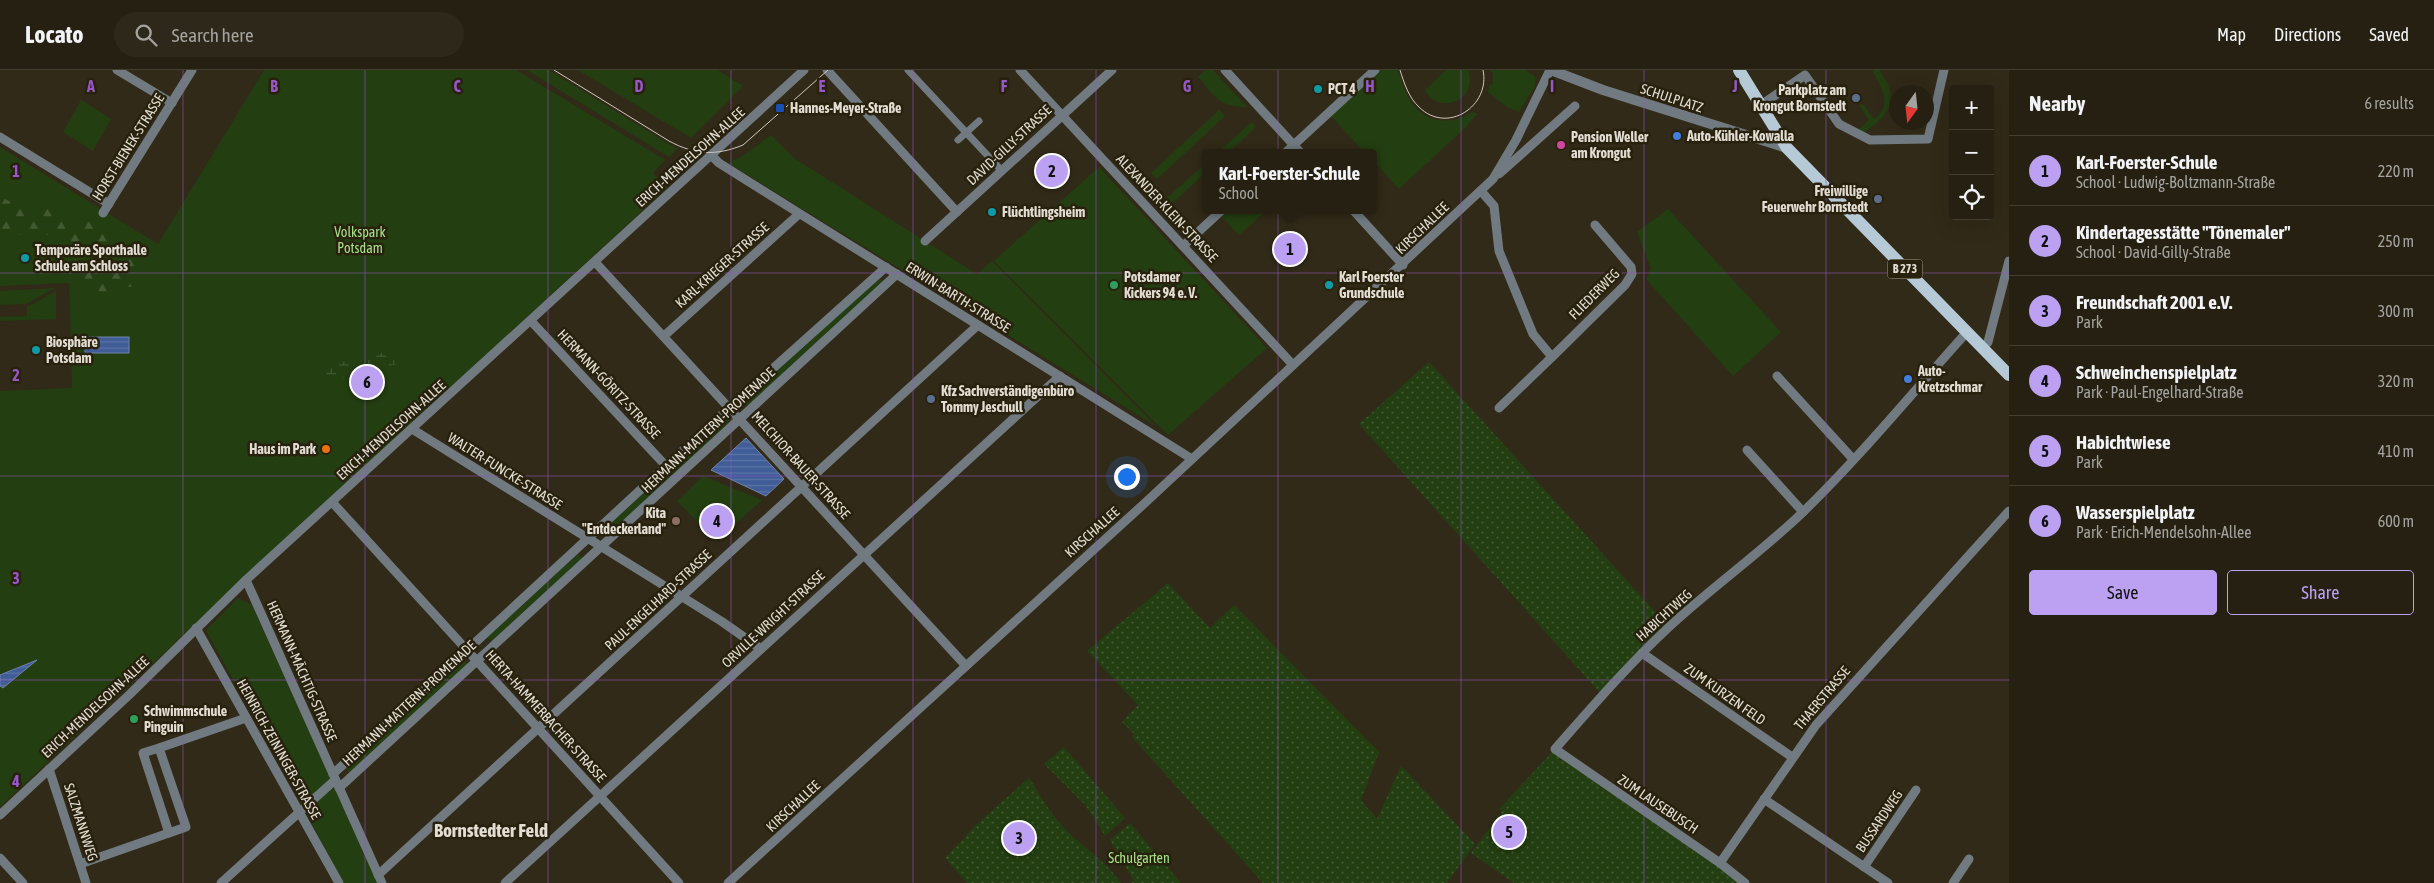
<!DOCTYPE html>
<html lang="en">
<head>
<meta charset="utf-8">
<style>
	:root { --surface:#262012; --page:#2e281b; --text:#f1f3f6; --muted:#a4a39f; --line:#423e32; --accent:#bca0f2 }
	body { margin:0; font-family:"Asap Condensed",sans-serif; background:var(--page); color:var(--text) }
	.controls { position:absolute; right:15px; top:15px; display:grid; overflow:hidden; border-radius:5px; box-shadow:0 5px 20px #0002 }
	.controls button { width:45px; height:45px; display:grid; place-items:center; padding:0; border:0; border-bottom:1px solid var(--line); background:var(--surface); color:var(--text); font:25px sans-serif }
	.compass { position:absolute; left:1889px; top:15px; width:45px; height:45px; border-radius:50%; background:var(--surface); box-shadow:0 5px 20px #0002; rotate:195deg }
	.you { position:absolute; left:1126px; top:406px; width:18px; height:18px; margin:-12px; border:4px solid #fff; border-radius:50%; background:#1a73e8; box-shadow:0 0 0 8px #1a73e833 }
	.badge { display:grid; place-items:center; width:32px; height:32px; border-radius:50%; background:var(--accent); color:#111; font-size:16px; font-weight:700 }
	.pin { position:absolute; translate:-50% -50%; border:2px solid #fff; box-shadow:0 1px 5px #0006 }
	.popup { position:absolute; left:1202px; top:79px; width:175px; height:65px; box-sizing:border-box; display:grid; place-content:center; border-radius:5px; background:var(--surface); filter:drop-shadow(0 1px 4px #0005); font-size:16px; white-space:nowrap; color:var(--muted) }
	.popup b { font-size:19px; color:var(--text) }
	.popup::after { content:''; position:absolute; left:50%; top:100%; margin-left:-10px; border:10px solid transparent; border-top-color:var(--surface) }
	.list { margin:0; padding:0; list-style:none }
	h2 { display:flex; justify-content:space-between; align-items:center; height:65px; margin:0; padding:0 20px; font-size:21px }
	h2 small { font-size:16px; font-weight:400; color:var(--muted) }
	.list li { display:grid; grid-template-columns:32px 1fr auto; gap:15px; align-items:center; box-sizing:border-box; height:70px; padding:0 20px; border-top:1px solid var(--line) }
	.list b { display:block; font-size:19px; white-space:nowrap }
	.list p { margin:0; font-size:16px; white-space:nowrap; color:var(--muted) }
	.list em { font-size:16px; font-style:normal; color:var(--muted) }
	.actions { display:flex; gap:10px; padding:15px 20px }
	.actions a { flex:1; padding:11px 0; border:1px solid var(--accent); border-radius:5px; text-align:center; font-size:18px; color:var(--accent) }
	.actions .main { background:var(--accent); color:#111 }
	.icon { flex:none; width:28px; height:28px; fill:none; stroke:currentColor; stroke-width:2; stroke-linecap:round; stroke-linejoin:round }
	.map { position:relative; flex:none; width:2009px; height:813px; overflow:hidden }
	header { display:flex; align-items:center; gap:30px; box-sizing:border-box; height:70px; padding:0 25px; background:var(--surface); border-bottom:1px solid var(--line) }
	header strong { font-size:24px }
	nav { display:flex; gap:28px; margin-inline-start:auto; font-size:18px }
	.search { width:350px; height:45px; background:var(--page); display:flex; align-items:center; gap:12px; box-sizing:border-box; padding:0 18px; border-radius:28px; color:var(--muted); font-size:19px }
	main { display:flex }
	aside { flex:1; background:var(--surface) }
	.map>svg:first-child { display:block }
</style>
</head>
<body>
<header>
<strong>Locato</strong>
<div class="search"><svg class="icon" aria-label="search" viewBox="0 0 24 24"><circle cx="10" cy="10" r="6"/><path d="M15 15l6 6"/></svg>Search here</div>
<nav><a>Map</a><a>Directions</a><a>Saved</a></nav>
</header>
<main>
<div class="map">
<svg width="2009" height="813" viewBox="0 0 2009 813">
	<defs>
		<pattern id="forest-firs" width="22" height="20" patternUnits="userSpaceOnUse" patternTransform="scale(1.25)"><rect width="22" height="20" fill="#233e11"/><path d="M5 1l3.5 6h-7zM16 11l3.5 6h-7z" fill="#435933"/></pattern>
		<pattern id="wetland-marsh" width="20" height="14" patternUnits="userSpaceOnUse" patternTransform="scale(1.25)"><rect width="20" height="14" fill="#233e11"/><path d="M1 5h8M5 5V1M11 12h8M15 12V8" fill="none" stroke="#435933"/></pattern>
		<pattern id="garden-dots" width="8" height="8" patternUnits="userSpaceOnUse" patternTransform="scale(1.25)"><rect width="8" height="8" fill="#233e11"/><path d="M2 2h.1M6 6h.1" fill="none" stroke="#435933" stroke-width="1.8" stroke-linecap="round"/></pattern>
		<pattern id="water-rules" width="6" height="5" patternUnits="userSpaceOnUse" patternTransform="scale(1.25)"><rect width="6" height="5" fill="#405d98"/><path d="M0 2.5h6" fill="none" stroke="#5b74a6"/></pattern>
	</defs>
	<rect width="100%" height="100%" fill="#322a18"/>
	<!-- green -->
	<g fill="#233e11">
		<polygon points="264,0 516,0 665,90 653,103 667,118 233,518 0,737 0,321 72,318 69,213 0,216 0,77 158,174"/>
		<polygon points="527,0 549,0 677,79 669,87"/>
		<polygon points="578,0 718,0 743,16 691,68"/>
		<path d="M1205,0H1213L1247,37C1218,37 1216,27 1198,7Z"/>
		<path d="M1380,0H1398C1402,10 1404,21 1410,30C1423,53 1452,56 1472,42L1477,44L1466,57L1399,119L1374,92V83H1365L1331,46Z"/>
		<path d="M1446,0H1468C1479,29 1440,47 1425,20Z"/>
		<polygon points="1489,0 1526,0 1535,7 1535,16 1519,42 1507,37 1488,22 1489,15 1493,14 1493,3"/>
		<path d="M1872,0H1880C1881,5 1885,9 1888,14C1897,38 1881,51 1863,63L1858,60L1869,50L1859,35L1863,34L1874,49C1894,35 1881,16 1872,0Z"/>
		<polygon points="81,30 111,49 93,81 63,62"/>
		<polygon points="1219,40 1225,46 1157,109 1151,103"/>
		<polygon points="1252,52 1256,57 1228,83 1217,83"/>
		<polygon points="771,65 794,88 977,204 992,191 1156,356 728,93 746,84"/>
		<polygon points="1206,93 1206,102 1165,140 1160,134"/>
		<polygon points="1099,97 1267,278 1168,365 994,191"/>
		<polygon points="1668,139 1781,262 1733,306 1646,209 1651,199 1637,162"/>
		<polygon points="1230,140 1267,140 1239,165 1222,147"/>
		<polygon points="879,208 885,212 749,338 743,332"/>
		<polygon points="55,218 26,234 0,235 0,221"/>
		<polygon points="56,221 56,249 0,251 0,247 27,246 27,237"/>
		<polygon points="727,348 731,353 608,465 603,460"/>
		<polygon points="703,406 762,430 716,471 677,431"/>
		<polygon points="578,484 583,489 492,572 487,567"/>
		<polygon points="238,528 252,535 378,813 344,813 206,560"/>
		<polygon points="463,589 468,594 349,703 345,697"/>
	</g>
	<!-- forest -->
	<polygon fill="url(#forest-firs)" points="0,127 14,133 52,139 68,154 92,146 125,174 141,182 140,206 135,217 117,217 110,224 92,220 76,197 55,199 51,165 0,165"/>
	<!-- wetland -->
	<polygon fill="url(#wetland-marsh)" points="397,279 401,293 328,312 324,296"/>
	<!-- garden -->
	<g fill="url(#garden-dots)">
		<polygon points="1429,292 1669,557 1602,625 1359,354"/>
		<polygon points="1168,513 1210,558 1234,535 1379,682 1361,730 1377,749 1401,696 1475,774 1447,813 1263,813 1132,667 1134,664 1122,652 1138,635 1087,581"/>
		<polygon points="1064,677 1125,748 1105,766 1086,736 1044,694"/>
		<polygon points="1555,679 1745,813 1514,813 1471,783 1502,741 1499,739"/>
		<path d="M1029,708C1039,723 1048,740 1060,753C1078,775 1105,789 1121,813H967L945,788L977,754Z"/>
		<polygon points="1130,753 1181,813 1131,813 1134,811 1110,770"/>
	</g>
	<!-- water -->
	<g fill="url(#water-rules)" stroke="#7183a9">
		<rect x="85" y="267" width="44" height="16"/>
		<polygon points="746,368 784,409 766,426 711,400"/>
		<polygon points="37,590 3,618 0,616 0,605"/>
	</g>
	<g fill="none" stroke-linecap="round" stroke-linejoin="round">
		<!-- pedestrian -->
		<g stroke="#707a80" stroke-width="7">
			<polyline points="908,0 1002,101"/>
			<polyline points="958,70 979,51"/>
		</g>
		<!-- minor -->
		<g stroke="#707a80" stroke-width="9">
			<polyline points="117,0 172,33"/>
			<polyline points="827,0 957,142"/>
			<polyline points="1020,0 1293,295"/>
			<polyline points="1225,0 1301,83"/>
			<polyline points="1761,35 1805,5 1839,54 1870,70 1928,69 1944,0"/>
			<polyline points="0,67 109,134"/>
			<polyline points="1285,83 1375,0"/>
			<polyline points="711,85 719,93 746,110 1192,389"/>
			<polyline points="1499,104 1575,36"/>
			<polyline points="1481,121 1494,136 1499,181 1533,264 1552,287 1499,338"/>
			<polyline points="1353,140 1403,195"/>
			<polyline points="103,143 192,0"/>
			<polyline points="925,171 1112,0"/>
			<polyline points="1183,176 1222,140"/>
			<polyline points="595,192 966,596"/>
			<polyline points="531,251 666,396"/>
			<polyline points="664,266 799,144"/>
			<polyline points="1983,278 1988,272 2009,191"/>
			<polyline points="1552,287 1625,215 1632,204 1631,197 1595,155"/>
			<polyline points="1777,306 1853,389"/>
			<polyline points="412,359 721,551 761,579"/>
			<polyline points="1747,380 1803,442"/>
			<polyline points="332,432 679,813"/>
			<polyline points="246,510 382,813"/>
			<polyline points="196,558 339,813"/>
			<polyline points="1642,583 1792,687"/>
			<polyline points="159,678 143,683 169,763"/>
			<polyline points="49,699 86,813"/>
			<polyline points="333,704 730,337 886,197"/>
			<polyline points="339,718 897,204"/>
			<polyline points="1764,729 1888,813"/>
			<polyline points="0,745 129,625 246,510 804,0"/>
			<polyline points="0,788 23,813"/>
			<polyline points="1720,793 1816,655 2009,441"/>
			<polyline points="80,794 186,757 159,678 246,648"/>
			<polyline points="1864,797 1916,720"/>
			<polyline points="378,805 978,255"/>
			<polyline points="221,813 335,710"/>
			<polyline points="505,813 1060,306"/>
			<polyline points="728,813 1146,432 1493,109 1516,70 1550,0"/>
			<path d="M1745,813L1720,793L1555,679C1592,637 1628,595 1669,557C1711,518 1759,484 1801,444C1860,387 1912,323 1967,262"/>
			<polyline points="1953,813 1969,789"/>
		</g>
		<!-- tertiary -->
		<polyline stroke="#707a80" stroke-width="10" points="1551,0 1603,20 1787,78"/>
		<!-- primary -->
		<polyline stroke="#b5c9d6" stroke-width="12" points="1739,0 1787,78 2009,305"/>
		<!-- tram -->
		<g stroke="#cec8bd" stroke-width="1">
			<path d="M554,0L669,71C695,85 716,86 743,75L828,0"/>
			<path d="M1400,0C1404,13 1409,28 1419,37C1447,65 1491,36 1483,0"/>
		</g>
	</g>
	<!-- grid -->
	<path fill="none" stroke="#9558c4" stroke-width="1" stroke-opacity="0.55" d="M183,0V813M365,0V813M548,0V813M731,0V813M913,0V813M1096,0V813M1278,0V813M1461,0V813M1644,0V813M1826,0V813M0,203H2009M0,406H2009M0,610H2009"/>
	<!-- markers -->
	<g fill="#0f9aa8" stroke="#28210e" stroke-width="2">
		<circle cx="1318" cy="19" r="5"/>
		<circle cx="992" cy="142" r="5"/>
		<circle cx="25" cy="188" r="5"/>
		<circle cx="1329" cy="215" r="5"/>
		<circle cx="36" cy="280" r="5"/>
	</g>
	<g fill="#5c6f8a" stroke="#28210e" stroke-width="2">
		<circle cx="1856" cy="28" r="5"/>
		<circle cx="1878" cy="129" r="5"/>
		<circle cx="931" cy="329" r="5"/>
	</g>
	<rect fill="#1a4fb4" stroke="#28210e" stroke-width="2" x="775" y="33" width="10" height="10" rx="2.5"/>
	<g fill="#3f7fe0" stroke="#28210e" stroke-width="2">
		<circle cx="1677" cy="66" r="5"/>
		<circle cx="1908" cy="309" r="5"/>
	</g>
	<circle fill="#d1479c" stroke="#28210e" stroke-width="2" cx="1561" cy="75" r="5"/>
	<g fill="#2e9e5b" stroke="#28210e" stroke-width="2">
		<circle cx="1114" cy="215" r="5"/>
		<circle cx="134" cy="649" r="5"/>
	</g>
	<circle fill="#e8710a" stroke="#28210e" stroke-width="2" cx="326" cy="379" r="5"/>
	<circle fill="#8d6e63" stroke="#28210e" stroke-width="2" cx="676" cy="451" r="5"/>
	<g text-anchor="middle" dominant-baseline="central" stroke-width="5" stroke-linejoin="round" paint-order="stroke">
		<!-- shield labels -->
		<rect fill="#28210e" stroke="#aaa597" stroke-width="1" x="1887.5" y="189.5" width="35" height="19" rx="4"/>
		<g font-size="12" font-weight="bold" fill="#e2ddd2">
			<text x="1905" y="199">B 273</text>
		</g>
		<!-- poi labels -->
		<g font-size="14" font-weight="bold" fill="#e2ddd2" stroke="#28210e" text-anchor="start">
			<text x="1328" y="19">PCT 4</text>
			<text x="1846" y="20" text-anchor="end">Parkplatz am<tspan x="1846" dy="16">Krongut Bornstedt</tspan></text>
			<text x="790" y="38">Hannes-Meyer-Straße</text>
			<text x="1687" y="66">Auto-Kühler-Kowalla</text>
			<text x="1571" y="67">Pension Weller<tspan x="1571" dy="16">am Krongut</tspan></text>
			<text x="1868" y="121" text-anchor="end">Freiwillige<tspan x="1868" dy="16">Feuerwehr Bornstedt</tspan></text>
			<text x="1002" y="142">Flüchtlingsheim</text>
			<text x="35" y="180">Temporäre Sporthalle<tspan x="35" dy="16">Schule am Schloss</tspan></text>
			<text x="1124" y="207">Potsdamer<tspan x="1124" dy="16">Kickers 94 e. V.</tspan></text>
			<text x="1339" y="207">Karl Foerster<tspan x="1339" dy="16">Grundschule</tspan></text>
			<text x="46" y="272">Biosphäre<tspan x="46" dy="16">Potsdam</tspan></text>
			<text x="1918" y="301">Auto-<tspan x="1918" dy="16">Kretzschmar</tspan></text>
			<text x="941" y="321">Kfz Sachverständigenbüro<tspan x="941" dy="16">Tommy Jeschull</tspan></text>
			<text x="316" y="379" text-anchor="end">Haus im Park</text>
			<text x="666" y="443" text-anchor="end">Kita<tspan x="666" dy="16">"Entdeckerland"</tspan></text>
			<text x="144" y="641">Schwimmschule<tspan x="144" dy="16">Pinguin</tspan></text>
		</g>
		<!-- street labels -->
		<g font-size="14" fill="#e2ddd2" stroke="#28210e">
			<text transform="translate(1672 28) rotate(18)">SCHULPLATZ</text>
			<text transform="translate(1009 75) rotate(-43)">DAVID-GILLY-STRASSE</text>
			<text transform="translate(128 77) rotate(-58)">HORST-BIENEK-STRASSE</text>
			<text transform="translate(690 87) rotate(-42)">ERICH-MENDELSOHN-ALLEE</text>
			<text transform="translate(1167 138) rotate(47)">ALEXANDER-KLEIN-STRASSE</text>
			<text transform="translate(1422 158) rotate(-44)">KIRSCHALLEE</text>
			<text transform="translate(722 195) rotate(-42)">KARL-KRIEGER-STRASSE</text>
			<text transform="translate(1594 224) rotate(-45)">FLIEDERWEG</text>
			<text transform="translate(958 227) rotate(32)">ERWIN-BARTH-STRASSE</text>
			<text transform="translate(609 314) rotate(47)">HERMANN-GÖRITZ-STRASSE</text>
			<text transform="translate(391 360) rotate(-42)">ERICH-MENDELSOHN-ALLEE</text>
			<text transform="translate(708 360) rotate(-43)">HERMANN-MATTERN-PROMENADE</text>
			<text transform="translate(801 395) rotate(48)">MELCHIOR-BAUER-STRASSE</text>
			<text transform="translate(505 401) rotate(32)">WALTER-FUNCKE-STRASSE</text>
			<text transform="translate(1092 462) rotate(-42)">KIRSCHALLEE</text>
			<text transform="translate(658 530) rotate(-43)">PAUL-ENGELHARD-STRASSE</text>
			<text transform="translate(1664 545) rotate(-42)">HABICHTWEG</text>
			<text transform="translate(773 549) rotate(-43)">ORVILLE-WRIGHT-STRASSE</text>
			<text transform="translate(302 601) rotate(66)">HERMANN-MÄCHTIG-STRASSE</text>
			<text transform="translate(1725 624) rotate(35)">ZUM KURZEN FELD</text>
			<text transform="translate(1822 628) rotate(-50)">THAERSTRASSE</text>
			<text transform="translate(409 633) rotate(-43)">HERMANN-MATTERN-PROMENADE</text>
			<text transform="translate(95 637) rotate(-43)">ERICH-MENDELSOHN-ALLEE</text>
			<text transform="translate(546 646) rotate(48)">HERTA-HAMMERBACHER-STRASSE</text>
			<text transform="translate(279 679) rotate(61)">HEINRICH-ZEININGER-STRASSE</text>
			<text transform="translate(1658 734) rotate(34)">ZUM LAUSEBUSCH</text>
			<text transform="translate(793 736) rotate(-43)">KIRSCHALLEE</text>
			<text transform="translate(1879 751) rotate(-56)">BUSSARDWEG</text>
			<text transform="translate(81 752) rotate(72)">SALZMANNWEG</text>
		</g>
		<!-- park labels -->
		<g font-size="14" fill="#a6e088" stroke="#28210e">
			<text x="360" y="162">Volkspark<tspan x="360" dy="16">Potsdam</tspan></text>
			<text x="1139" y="788">Schulgarten</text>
		</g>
		<!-- district labels -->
		<g font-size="19" font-weight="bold" fill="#e2ddd2" stroke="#28210e">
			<text x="491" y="760">Bornstedter Feld</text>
		</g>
	</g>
	<g font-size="16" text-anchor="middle" font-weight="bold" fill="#9558c4" stroke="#28210e" stroke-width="5" stroke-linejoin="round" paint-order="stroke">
		<text x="91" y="22">A</text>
		<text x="274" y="22">B</text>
		<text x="457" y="22">C</text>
		<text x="639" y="22">D</text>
		<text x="822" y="22">E</text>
		<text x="1004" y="22">F</text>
		<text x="1187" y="22">G</text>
		<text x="1370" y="22">H</text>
		<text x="1552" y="22">I</text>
		<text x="1735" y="22">J</text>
		<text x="16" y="107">1</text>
		<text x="16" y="311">2</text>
		<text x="16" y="514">3</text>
		<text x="16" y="717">4</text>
	</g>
</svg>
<div class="controls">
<button>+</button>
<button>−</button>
<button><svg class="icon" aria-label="locate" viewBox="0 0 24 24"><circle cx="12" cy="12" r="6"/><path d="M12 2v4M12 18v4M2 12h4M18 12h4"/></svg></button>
</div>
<svg class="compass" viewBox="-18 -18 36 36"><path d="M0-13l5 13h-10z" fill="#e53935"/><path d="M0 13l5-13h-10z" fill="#a4a39f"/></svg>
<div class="you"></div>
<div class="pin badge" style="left:1290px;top:179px">1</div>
<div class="popup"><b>Karl-Foerster-Schule</b>School</div>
<div class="pin badge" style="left:1052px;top:101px">2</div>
<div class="pin badge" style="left:1019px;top:768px">3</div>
<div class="pin badge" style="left:717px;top:451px">4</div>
<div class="pin badge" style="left:1509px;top:762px">5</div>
<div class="pin badge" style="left:367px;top:312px">6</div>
</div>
<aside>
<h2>Nearby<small>6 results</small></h2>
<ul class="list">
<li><span class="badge">1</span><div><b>Karl-Foerster-Schule</b><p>School · Ludwig-Boltzmann-Straße</p></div><em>220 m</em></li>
<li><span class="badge">2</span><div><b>Kindertagesstätte &quot;Tönemaler&quot;</b><p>School · David-Gilly-Straße</p></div><em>250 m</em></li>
<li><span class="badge">3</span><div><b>Freundschaft 2001 e.V.</b><p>Park</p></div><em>300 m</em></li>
<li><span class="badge">4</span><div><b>Schweinchenspielplatz</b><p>Park · Paul-Engelhard-Straße</p></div><em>320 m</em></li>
<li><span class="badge">5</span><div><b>Habichtwiese</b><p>Park</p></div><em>410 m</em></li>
<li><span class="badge">6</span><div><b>Wasserspielplatz</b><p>Park · Erich-Mendelsohn-Allee</p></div><em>600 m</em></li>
</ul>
<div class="actions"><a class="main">Save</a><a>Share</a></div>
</aside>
</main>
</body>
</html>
